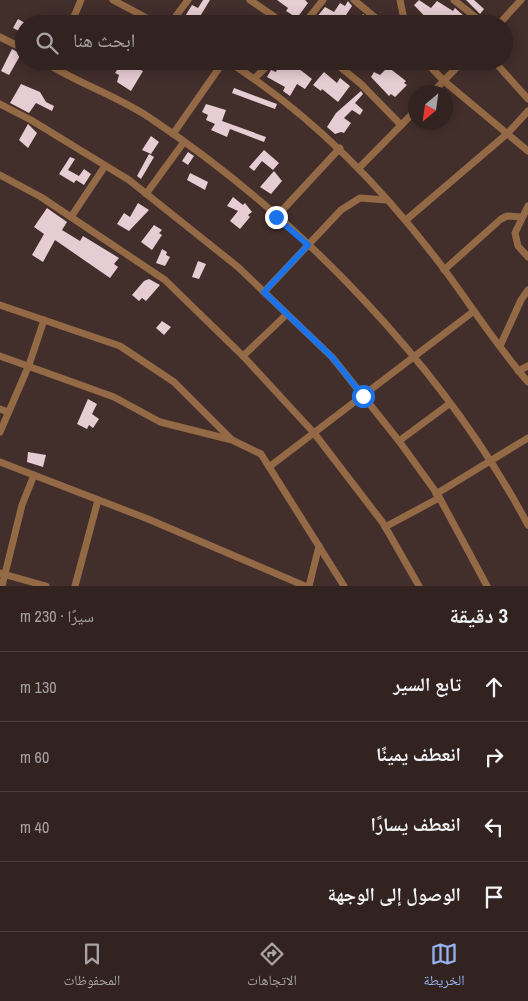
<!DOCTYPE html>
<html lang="ar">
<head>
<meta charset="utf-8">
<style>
	:root { --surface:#322220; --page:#3d2f2d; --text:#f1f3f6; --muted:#a8a4a5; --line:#4d3f3e; --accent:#95b2f1 }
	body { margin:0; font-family:"Archivo Narrow","Noto Naskh Arabic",sans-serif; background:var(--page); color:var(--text); direction:rtl }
	.compass { position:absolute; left:408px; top:85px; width:45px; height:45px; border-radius:50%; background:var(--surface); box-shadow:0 2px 12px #0003; rotate:209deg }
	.stop { position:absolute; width:15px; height:15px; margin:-11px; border:4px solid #1a73e8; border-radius:50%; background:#fff }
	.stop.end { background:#1a73e8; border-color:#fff; box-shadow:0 1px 5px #0008 }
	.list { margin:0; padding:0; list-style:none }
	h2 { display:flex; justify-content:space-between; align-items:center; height:65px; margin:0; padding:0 20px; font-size:21px }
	h2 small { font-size:16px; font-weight:400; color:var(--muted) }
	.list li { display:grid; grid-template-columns:32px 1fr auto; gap:15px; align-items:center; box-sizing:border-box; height:70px; padding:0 20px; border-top:1px solid var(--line) }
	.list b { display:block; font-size:19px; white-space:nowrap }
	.list em { font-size:16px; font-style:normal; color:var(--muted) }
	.icon { flex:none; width:28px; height:28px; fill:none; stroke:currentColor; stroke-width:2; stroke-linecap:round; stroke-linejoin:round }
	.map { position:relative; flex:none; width:528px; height:586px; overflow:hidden; direction:ltr }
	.search { position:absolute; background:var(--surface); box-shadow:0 2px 12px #0003; left:15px; right:15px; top:15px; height:55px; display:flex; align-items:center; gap:12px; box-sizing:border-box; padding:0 18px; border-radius:28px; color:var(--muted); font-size:19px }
	.sheet { height:345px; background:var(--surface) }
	nav { display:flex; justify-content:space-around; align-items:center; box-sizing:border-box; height:70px; border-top:1px solid var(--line); background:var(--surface); font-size:14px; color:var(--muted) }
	nav a { display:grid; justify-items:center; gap:2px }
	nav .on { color:var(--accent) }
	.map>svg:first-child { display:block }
</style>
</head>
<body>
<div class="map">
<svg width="528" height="586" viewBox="0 0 528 586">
	<rect width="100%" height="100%" fill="#422e2b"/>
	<!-- building -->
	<g fill="#e6ccd3">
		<polygon points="203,0 210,0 199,18 208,24 177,24 182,17 184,18 192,5 198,8"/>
		<polygon points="277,0 305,0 308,3 297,18 286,11 288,8"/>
		<polygon points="419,0 431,8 437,1 453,11 455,8 473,24 467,24 456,15 448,24 432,24 414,5"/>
		<polygon points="466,0 474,0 484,9 480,14"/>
		<polygon points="348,1 352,6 340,24 328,24 322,20 320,24 311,24 325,7 334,12 340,3 345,6"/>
		<polygon points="363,14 374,24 356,24"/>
		<polygon points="18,19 25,23 21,32 13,28"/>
		<polygon points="12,49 21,54 9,75 1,71"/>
		<polygon points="289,61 312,79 305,89 297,84 290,96 283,91 285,87 267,77 271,70 276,72 279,65 284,67"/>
		<polygon points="342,61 364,61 358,69 353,66 351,68"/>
		<polygon points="122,62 143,71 131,91 117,82 119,75 115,73"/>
		<polygon points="388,67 406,81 404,83 407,85 395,97 391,94 389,96 371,77 374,72 380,75"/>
		<polygon points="324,72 337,83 340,78 350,86 338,102 322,89 321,91 313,85"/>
		<polygon points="21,84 40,92 46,102 54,106 52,111 36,103 29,113 10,103"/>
		<polygon points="234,88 277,104 275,109 232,93"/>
		<polygon points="361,91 363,94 355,103 363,110 360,115 352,110 344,118 351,123 344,133 341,132 335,134 327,127 336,113"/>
		<polygon points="206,104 226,110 222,121 266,137 264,142 230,129 227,137 211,130 215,124 206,120 208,115 202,112"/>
		<polygon points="28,124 37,133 28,148 19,140"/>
		<polygon points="151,136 159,142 151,154 142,150"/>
		<polygon points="264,150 279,163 273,170 262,161 254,171 249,167"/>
		<polygon points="188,152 194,156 188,165 182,161"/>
		<polygon points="149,154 154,157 141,179 137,176"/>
		<polygon points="70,157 75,159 68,170 79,176 84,169 91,174 84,185 76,180 79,176 74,183 59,174"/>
		<polygon points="274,171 282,181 271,194 260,187"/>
		<polygon points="190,173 208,182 205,190 187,180"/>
		<polygon points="233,197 243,205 245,203 252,212 248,215 250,217 240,229 230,221 238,211 227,206"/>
		<polygon points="138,203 149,210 129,231 117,224 124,213 130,217"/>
		<polygon points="47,208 67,222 62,230 80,241 83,236 119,258 114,264 118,267 110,278 55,240 43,262 32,255 44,234 34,227"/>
		<polygon points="154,225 162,230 159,233 162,235 152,250 141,242"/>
		<polygon points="162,249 167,252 166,255 170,257 165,266 156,263"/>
		<polygon points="198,261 206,264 199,279 192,277"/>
		<polygon points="149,279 160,285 146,301 142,298 139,301 132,295 144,281"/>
		<polygon points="162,321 171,327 164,335 156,328"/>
		<polygon points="88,399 97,404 92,414 99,419 93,428 89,425 87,429 77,424"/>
		<polygon points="28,452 46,455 43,467 27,462"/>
	</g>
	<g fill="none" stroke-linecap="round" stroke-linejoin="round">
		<!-- minor -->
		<g stroke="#946945" stroke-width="7">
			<polyline points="113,0 158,24"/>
			<polyline points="250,0 285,24"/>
			<polyline points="354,0 383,24"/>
			<polyline points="400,0 405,24"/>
			<polyline points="454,0 484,24"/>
			<polyline points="71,24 81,0"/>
			<polyline points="170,24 188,0"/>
			<polyline points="304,24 323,0"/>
			<polyline points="499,24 521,0"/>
			<polyline points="0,37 24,49"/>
			<path d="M43,61C78,84 119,96 153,120C300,218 445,369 528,525"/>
			<path d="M227,61C313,115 384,189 444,269C472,307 497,346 528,382"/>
			<polyline points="333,61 361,84 401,125"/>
			<polyline points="425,61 444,81 528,151"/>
			<polyline points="494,61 528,99"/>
			<polyline points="255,78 272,61"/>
			<polyline points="433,92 463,61"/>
			<polyline points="0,104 31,120 129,180 238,267 332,357 399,441 438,495 487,586"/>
			<polyline points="173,134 224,61"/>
			<polyline points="359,168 416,110"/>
			<polyline points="0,175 41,197 165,280 243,356 314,433 383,523 419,586"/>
			<polyline points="146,194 184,142"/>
			<polyline points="528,206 515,233 518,246 528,257"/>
			<polyline points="71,217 105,166"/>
			<polyline points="276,217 340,148"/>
			<polyline points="406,220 508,133 528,111"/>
			<polyline points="444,270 501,219 507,216 521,217"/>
			<polyline points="264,292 341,210 360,198 386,200"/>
			<polyline points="0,305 120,346 174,382 231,439"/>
			<polyline points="500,346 521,300 528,290"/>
			<polyline points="0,356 114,397 160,422 232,440 261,454 344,586"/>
			<polyline points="243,356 287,314"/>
			<polyline points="518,371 528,366"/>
			<polyline points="0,409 8,412"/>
			<polyline points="0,432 29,365 44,320"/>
			<polyline points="399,441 449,404"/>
			<polyline points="0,462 148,519 305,586"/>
			<polyline points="269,467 474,311"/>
			<polyline points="436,494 528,438"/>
			<polyline points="385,527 439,498"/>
			<polyline points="0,573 46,586"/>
			<polyline points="2,586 22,505 34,475"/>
			<polyline points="75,586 98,500"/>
			<polyline points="309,586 319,546"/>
		</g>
	</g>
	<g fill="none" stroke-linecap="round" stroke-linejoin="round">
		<!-- route -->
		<polyline stroke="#1a73e8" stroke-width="6" points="276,217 308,245 264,292 332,357 363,396"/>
	</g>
</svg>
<svg class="compass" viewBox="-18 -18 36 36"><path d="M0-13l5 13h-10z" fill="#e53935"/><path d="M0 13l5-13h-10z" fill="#a8a4a5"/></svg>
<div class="stop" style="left:363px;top:396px"></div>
<div class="stop end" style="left:276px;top:217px"></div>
<div class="search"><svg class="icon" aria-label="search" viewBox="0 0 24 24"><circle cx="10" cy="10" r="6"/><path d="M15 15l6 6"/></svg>ابحث هنا</div>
</div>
<section class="sheet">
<h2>3 دقيقة<small>سيرًا · 230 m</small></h2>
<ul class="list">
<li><svg class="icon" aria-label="ahead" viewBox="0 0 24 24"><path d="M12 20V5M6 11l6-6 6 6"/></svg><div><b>تابع السير</b></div><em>130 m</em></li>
<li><svg class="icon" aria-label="right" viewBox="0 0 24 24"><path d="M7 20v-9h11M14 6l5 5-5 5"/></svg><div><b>انعطف يمينًا</b></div><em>60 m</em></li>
<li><svg class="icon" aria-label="left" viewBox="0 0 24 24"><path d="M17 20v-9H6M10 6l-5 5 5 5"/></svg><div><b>انعطف يسارًا</b></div><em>40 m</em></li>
<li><svg class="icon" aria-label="arrive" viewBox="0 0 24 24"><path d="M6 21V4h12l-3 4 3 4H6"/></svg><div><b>الوصول إلى الوجهة</b></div></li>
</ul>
</section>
<nav>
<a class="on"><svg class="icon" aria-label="map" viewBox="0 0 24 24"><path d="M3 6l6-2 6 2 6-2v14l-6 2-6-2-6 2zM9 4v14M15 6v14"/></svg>الخريطة</a>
<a><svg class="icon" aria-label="directions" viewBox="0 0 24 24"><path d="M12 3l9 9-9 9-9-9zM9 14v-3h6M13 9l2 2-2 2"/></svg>الاتجاهات</a>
<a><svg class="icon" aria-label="saved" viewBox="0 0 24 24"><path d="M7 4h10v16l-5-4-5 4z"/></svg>المحفوظات</a>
</nav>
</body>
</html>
